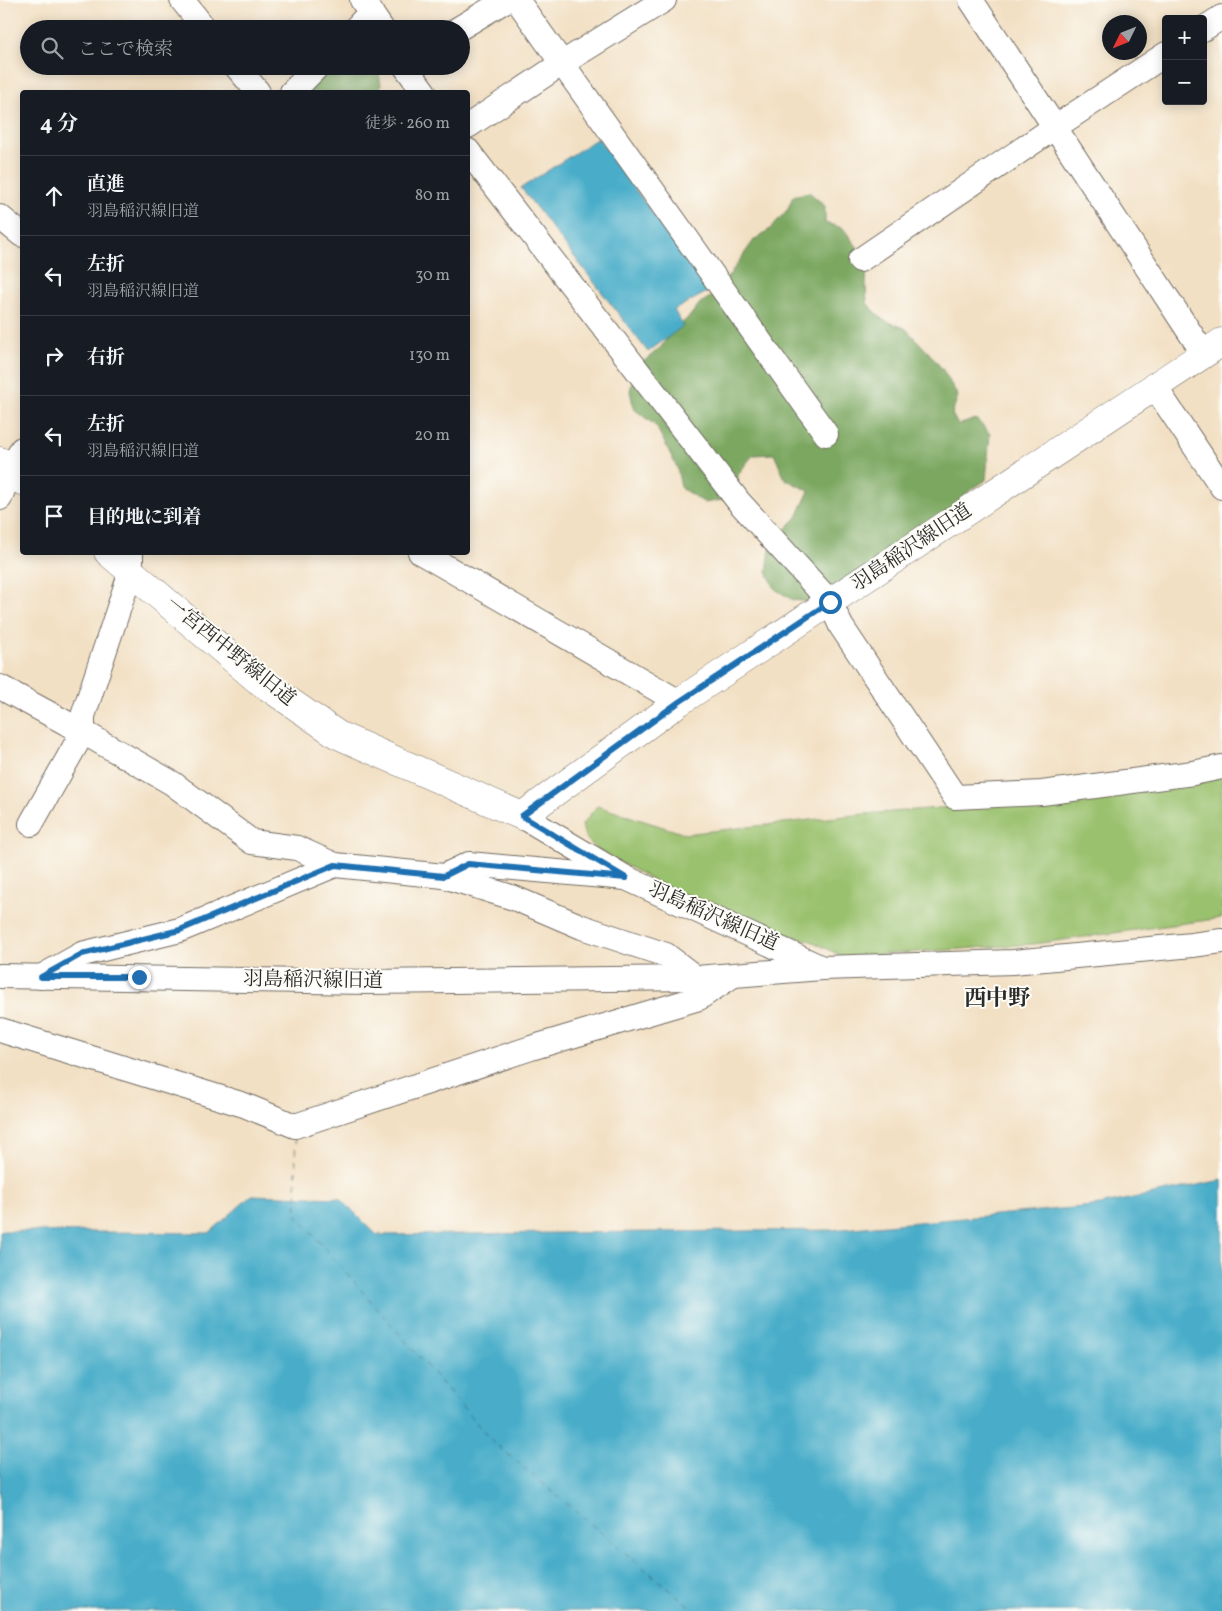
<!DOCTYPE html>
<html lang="ja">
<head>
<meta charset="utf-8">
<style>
	:root { --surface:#171b24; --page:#242831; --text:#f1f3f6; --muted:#9ea1a6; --line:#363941 }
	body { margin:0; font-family:Vollkorn,"Noto Serif JP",serif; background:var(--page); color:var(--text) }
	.controls { position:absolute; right:15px; top:15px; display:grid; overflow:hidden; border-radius:5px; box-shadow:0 2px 12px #0003 }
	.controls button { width:45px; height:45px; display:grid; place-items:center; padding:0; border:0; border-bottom:1px solid var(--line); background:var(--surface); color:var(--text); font:25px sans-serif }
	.compass { position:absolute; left:1102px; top:15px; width:45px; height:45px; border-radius:50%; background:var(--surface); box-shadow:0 2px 12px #0003; rotate:227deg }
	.stop { position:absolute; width:15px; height:15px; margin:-11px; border:4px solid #1f6fb2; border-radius:50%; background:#fff }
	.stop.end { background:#1f6fb2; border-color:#fff; box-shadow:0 1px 5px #0008 }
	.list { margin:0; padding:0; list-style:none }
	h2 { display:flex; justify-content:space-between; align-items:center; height:65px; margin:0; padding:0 20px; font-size:21px }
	h2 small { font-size:16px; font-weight:400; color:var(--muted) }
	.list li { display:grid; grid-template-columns:32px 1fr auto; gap:15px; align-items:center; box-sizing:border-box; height:80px; padding:0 20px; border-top:1px solid var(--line) }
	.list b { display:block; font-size:19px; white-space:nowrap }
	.list p { margin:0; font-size:16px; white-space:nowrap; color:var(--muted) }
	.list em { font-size:16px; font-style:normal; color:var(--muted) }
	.icon { flex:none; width:28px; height:28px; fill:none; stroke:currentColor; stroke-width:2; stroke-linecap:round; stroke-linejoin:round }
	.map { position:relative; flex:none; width:1222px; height:1611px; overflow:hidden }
	.search { position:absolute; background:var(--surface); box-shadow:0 2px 12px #0003; left:20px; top:20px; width:450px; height:55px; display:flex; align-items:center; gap:12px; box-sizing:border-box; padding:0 18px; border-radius:28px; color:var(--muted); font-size:19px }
	.panel { position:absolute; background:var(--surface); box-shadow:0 2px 12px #0003; left:20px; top:90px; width:450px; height:465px; border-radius:5px }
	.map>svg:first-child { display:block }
</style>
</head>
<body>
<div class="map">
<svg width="1222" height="1611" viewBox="0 0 1222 1611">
	<rect width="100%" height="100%" fill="#fdfcf7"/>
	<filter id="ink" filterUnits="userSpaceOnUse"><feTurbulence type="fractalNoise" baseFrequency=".02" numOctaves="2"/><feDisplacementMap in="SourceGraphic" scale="10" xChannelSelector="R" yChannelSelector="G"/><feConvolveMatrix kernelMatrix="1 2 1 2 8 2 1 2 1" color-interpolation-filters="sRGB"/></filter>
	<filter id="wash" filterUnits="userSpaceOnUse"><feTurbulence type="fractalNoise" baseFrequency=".0096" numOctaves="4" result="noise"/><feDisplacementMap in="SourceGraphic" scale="20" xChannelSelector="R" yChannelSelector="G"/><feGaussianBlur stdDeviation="1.12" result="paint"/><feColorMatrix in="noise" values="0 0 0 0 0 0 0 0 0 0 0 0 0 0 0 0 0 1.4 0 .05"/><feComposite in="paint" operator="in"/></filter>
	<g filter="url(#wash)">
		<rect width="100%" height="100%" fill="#f2e0c4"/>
		<!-- green -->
		<polygon fill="#9ac16d" stroke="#62764c" points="1222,777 1222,918 1034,944 844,957 811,941 756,926 677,893 597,850 585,837 582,825 597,806 685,834 855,815 1144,791"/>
		<!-- forest -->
		<g fill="#7ba760" stroke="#536946">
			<path d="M349,66H369L378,68L381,85L378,92H302C314,81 332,70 349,66Z"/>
			<polygon points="809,192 825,206 825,223 843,228 858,248 867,264 866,285 867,303 883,320 905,328 929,353 943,370 958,396 952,414 958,425 976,419 990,434 986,480 965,494 964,511 921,549 899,537 895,554 838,605 793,600 775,589 767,572 770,549 780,534 797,517 809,491 785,479 774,454 753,455 738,474 738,489 728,499 705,503 681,488 677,467 656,426 634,409 630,391 636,368 661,347 670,334 690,316 700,303 716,294 754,240 770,229 788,209 793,196"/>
		</g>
		<!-- water -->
		<g fill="#4aadc9" stroke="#3a6c7a">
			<polygon points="598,138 709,291 674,310 683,326 648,352 521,188"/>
			<polygon points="1222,1180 1222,1611 0,1611 0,1231 209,1233 252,1195 340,1198 377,1235 831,1230 1094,1206"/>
		</g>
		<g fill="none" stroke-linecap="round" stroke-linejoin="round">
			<!-- ferry -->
			<polyline stroke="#375f6a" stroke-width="1" stroke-dasharray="6 5" stroke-linecap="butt" points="295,1137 297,1216 492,1441 695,1611"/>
		</g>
	</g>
	<g filter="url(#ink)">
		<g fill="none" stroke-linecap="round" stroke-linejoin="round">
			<!-- minor casing -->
			<g stroke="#716a61" stroke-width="26">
				<g id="minor">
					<polyline points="182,0 205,29"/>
					<polyline points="362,0 382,29"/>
					<polyline points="517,0 826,434"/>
					<polyline points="971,0 1204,354"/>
					<polyline points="355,29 371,12"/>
					<polyline points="458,29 506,0"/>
					<polyline points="1203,29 1222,17"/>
					<polyline points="236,66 258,92"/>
					<polyline points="405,66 424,92"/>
					<polyline points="292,92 318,66"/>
					<polyline points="468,126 561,64 664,0"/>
					<polyline points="468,151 739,502 830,602 841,626 955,797 1042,793 1193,773 1222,767"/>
					<polyline points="0,217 22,235"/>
					<polyline points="860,260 1055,127 1166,54"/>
					<polyline points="1155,387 1222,487"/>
					<polyline points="0,498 10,471 22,449"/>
					<polyline points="420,552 679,702"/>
					<polyline points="0,687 83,732 172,783 252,842 297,848 335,865 444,876 469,864 626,878"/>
					<polyline points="522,816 626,878 820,967"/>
					<polyline points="31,824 83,732 83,716 131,571 131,552"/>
					<polyline points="444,876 514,898 582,927 666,955 696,978"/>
					<polyline points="0,976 367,982 696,978 822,968 1013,962 1192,945 1222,941"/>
					<polyline points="41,977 82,954 180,930 335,865"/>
					<polyline points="0,1030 244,1105 295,1126 531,1048 699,998 732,976"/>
				</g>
			</g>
			<!-- tertiary casing -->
			<g stroke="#716a61" stroke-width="29">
				<g id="tertiary">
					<polyline points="0,461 22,481"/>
					<polyline points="108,552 258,680 338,735 522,816 679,702 1222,342"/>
				</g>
			</g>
			<!-- minor -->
			<use href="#minor" stroke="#fff" stroke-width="24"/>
			<!-- tertiary -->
			<use href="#tertiary" stroke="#fff" stroke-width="28"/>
		</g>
	</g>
	<g fill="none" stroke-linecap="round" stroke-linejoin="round" filter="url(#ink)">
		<!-- route -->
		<polyline stroke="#1f6fb2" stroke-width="6" points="139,977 41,977 82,954 180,930 335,865 444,876 468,864 626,878 522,816 679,702 830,602"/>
	</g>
	<g text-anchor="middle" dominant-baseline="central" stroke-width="4" stroke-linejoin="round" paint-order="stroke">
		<!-- street labels -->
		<g font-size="20" fill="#2b2b2b" stroke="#fdfcf7">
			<text transform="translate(912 548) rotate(-34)">羽島稲沢線旧道</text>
			<text transform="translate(230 652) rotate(39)">一宮西中野線旧道</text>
			<text transform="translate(713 917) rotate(24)">羽島稲沢線旧道</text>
			<text transform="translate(313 981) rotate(1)">羽島稲沢線旧道</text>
		</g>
		<!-- quarter labels -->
		<g font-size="22" font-weight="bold" fill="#2b2b2b" stroke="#fdfcf7">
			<text x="997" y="999">西中野</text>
		</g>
	</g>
</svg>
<div class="controls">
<button>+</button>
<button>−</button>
</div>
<svg class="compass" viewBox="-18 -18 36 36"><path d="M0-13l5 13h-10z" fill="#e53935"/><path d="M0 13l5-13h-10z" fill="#9ea1a6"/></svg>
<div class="stop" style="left:830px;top:602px"></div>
<div class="stop end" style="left:139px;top:977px"></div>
<div class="search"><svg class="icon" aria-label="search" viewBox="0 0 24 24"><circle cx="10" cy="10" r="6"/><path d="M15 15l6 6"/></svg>ここで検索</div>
<section class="panel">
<h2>4 分<small>徒歩 · 260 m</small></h2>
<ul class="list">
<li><svg class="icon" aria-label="ahead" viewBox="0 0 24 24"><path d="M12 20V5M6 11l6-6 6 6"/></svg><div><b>直進</b><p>羽島稲沢線旧道</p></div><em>80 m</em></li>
<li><svg class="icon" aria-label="left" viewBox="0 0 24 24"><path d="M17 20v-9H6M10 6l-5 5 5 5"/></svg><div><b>左折</b><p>羽島稲沢線旧道</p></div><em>30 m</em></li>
<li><svg class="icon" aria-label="right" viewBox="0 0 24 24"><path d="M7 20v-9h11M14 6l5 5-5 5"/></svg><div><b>右折</b></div><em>130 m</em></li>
<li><svg class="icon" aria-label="left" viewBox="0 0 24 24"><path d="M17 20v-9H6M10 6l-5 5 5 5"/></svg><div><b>左折</b><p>羽島稲沢線旧道</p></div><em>20 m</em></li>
<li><svg class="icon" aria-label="arrive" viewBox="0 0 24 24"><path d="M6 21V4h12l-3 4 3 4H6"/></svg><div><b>目的地に到着</b></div></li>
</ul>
</section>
</div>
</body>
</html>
